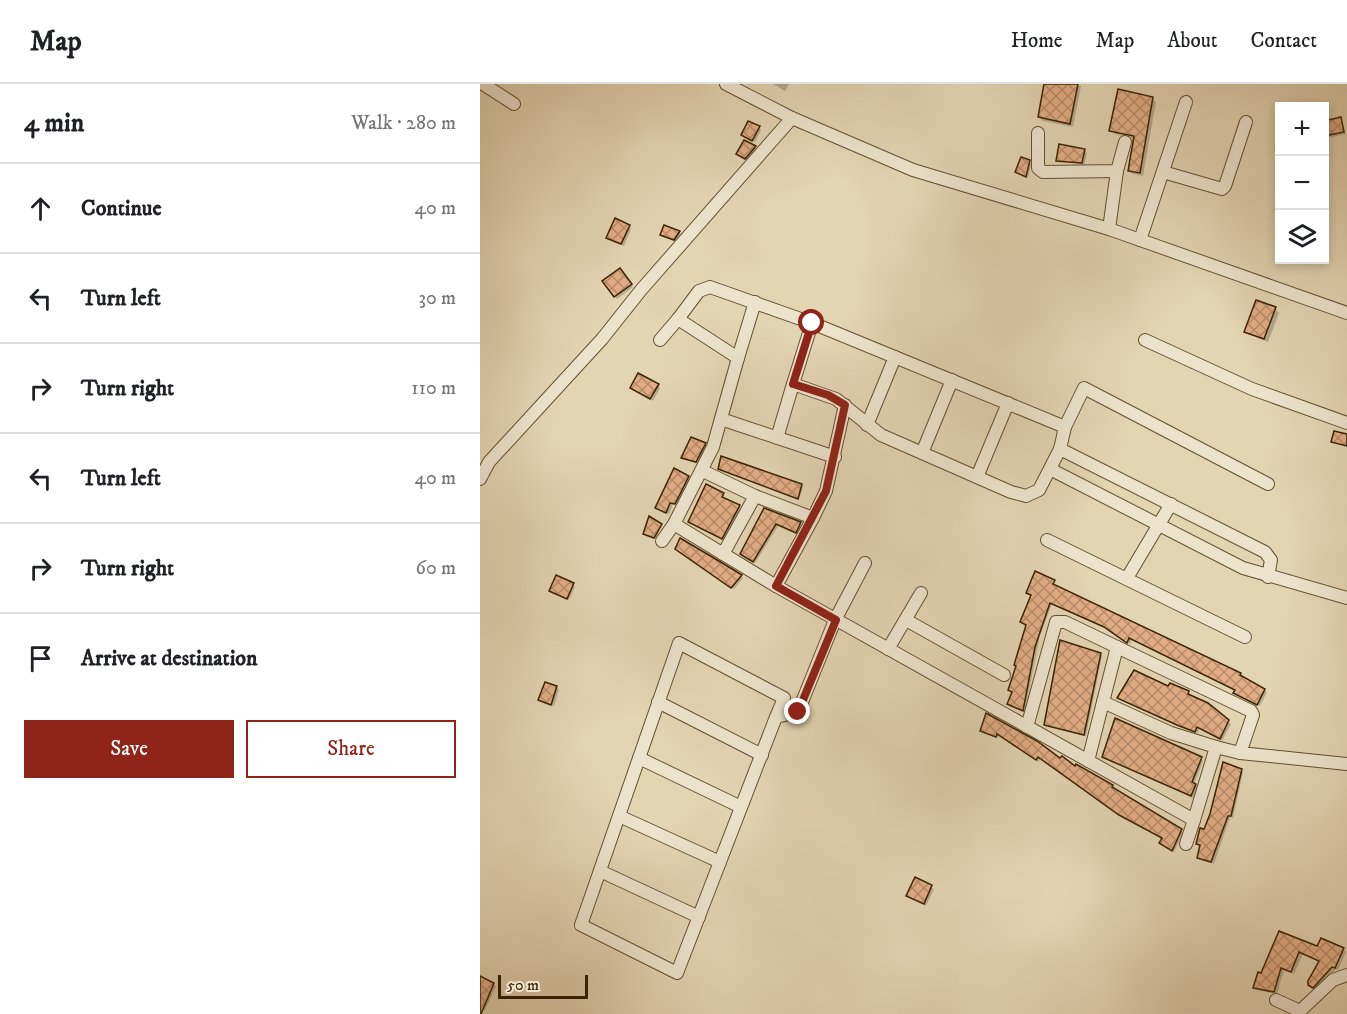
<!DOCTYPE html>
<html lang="en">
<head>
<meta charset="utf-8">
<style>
	:root { --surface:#fff; --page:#f2f2f2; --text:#202124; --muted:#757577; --line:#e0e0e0; --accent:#8f2418 }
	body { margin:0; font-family:"IM FELL DW Pica",serif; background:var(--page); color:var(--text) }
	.controls { position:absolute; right:18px; top:18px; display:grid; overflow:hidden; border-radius:0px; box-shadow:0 3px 9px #0003 }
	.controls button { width:54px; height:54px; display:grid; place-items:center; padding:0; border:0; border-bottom:2px solid var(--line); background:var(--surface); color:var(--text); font:30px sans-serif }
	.scale { position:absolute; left:18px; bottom:15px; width:90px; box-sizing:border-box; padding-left:6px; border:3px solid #3a2301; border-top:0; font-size:16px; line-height:21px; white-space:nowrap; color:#3a2301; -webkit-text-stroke:4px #ede3cd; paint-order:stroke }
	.stop { position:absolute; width:18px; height:18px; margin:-14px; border:4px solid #8f2418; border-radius:50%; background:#fff }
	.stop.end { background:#8f2418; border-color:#fff; box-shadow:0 2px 6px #0008 }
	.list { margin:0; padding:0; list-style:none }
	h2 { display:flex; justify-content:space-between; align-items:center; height:78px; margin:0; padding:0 24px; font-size:26px }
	h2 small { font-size:20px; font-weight:400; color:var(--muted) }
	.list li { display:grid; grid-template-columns:39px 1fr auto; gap:18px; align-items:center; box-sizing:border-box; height:90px; padding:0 24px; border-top:2px solid var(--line) }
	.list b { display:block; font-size:22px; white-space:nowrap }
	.list em { font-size:20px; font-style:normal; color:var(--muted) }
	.actions { display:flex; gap:12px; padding:18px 24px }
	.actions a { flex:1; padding:14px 0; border:2px solid var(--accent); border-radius:0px; text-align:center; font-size:21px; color:var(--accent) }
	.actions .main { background:var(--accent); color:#fff }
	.icon { flex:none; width:33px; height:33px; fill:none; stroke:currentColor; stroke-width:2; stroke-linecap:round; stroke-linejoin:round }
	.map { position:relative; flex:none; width:867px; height:930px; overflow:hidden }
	header { display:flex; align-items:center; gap:36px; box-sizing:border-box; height:84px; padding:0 30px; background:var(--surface); border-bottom:2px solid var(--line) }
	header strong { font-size:28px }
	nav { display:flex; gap:33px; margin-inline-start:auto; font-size:21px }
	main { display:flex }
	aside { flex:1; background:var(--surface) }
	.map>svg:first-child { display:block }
</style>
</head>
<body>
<header>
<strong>Map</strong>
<nav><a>Home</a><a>Map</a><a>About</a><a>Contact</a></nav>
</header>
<main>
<aside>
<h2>4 min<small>Walk · 280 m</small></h2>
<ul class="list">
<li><svg class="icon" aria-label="ahead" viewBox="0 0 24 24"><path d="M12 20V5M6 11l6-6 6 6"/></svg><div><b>Continue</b></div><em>40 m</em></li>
<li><svg class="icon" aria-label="left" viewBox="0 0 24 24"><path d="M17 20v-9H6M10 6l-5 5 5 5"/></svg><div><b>Turn left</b></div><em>30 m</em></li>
<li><svg class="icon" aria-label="right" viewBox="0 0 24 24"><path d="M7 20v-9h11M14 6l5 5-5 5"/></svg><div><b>Turn right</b></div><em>110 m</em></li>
<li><svg class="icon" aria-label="left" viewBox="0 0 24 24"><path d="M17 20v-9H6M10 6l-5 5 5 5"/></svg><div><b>Turn left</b></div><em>40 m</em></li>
<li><svg class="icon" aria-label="right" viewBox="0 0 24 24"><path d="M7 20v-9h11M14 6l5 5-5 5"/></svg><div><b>Turn right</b></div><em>60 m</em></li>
<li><svg class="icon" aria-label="arrive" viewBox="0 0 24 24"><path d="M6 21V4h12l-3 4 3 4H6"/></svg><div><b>Arrive at destination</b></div></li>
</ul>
<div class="actions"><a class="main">Save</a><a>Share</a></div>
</aside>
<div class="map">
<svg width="867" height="930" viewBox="0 0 867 930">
	<defs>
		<pattern id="building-cross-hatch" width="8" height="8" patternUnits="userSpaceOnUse" patternTransform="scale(1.5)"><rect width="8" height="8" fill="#e2ad86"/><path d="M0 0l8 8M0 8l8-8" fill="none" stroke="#b88c6b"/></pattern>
	</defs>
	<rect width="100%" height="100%" fill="#e3d4b2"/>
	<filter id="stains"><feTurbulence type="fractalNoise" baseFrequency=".00333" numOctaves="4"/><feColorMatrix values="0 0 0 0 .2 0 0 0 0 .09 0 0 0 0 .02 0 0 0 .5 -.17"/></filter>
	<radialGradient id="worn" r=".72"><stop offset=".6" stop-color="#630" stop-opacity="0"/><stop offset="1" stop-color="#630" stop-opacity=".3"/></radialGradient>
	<!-- shadow -->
	<g fill="#0003">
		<polygon points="293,0 309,0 305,7"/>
		<polygon points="566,0 601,2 593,43 563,37 559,33"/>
		<polygon points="672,14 676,18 663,92 653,90 649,87 655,55 635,50 631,46"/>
		<polygon points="861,35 866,50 847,54 845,52"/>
		<polygon points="279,44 281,46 275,58 265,53"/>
		<polygon points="265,58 278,65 268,76 260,72"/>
		<polygon points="604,66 607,69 604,81 578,76"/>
		<polygon points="549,77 551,80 548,94 536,88"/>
		<polygon points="149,142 151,145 144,162 131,156"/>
		<polygon points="199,148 201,151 196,158 182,151"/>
		<polygon points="142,189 153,203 137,215 124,198"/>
		<polygon points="795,225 799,229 788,258 766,248"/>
		<polygon points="178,301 180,304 173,317 152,304"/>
		<polygon points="225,360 227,362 218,380 203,374"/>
		<polygon points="241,386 321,402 323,403 319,416"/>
		<polygon points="208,393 210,396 197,422 193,420 189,430 179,426"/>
		<polygon points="227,402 243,410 244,415 262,425 244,456 213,440"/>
		<polygon points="285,426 323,442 318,450 298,442 275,479 264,472"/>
		<polygon points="181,441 176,455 165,450"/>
		<polygon points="199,467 261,492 263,494 254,505"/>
		<polygon points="574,497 575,502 760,590 761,594 787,608 780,622 757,611 756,607 652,555 650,560 628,545 572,520 560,551 545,628 531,622 529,620 533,609 530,606 547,541 542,538 553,512 548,508"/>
		<polygon points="93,501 95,503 89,516 70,507"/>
		<polygon points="620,570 622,572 606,652 568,643 566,641"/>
		<polygon points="65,600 79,605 74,622 60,616"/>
		<polygon points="689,604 708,608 710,613 751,640 742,657 719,644 718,649 641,616"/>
		<polygon points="507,631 595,684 632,702 634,706 701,747 703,749 694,768 683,761 684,755 561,674 558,678 519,651 518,654 504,649 501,646"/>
		<polygon points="627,675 721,675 723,677 714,700 718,703 713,714"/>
		<polygon points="761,686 763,688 753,734 750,733 734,780 721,776 718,759"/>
		<polygon points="436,795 454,805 446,822 428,812"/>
		<polygon points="800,849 838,864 863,865 866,868 858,886 856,885 837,906 831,902 841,878 823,870 814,890 804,886 797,910 778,906 775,903"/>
		<polygon points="0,894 16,902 5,926 0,924"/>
	</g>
	<!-- building -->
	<g fill="url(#building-cross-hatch)" stroke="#3a2301" stroke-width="1.5">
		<polygon points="564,0 598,0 590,40 558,33"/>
		<polygon points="638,5 673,13 660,89 648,87 654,52 629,47"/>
		<polygon points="861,33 864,48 844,52 844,37"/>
		<polygon points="268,37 280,42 272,57 261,51"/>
		<polygon points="264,56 276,62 265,75 256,70"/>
		<polygon points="579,60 605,65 602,79 576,77"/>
		<polygon points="541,73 550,76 546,93 535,88"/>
		<polygon points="135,134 150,141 141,160 126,154"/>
		<polygon points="184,141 200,147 194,156 180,151"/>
		<polygon points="140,184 152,200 134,213 122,197"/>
		<polygon points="776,216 796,223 784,255 764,248"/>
		<polygon points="158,289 179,300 170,315 150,304"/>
		<polygon points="854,347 867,350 867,362 851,358"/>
		<polygon points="211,353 226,359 216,378 201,374"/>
		<polygon points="241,372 322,400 318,415 238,385"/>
		<polygon points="194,384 209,392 195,420 190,419 186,429 175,424"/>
		<polygon points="226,400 244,409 242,413 260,421 242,455 208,438"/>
		<polygon points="284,424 321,438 316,449 296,440 273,478 260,470"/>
		<polygon points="169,432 182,440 174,454 163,450"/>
		<polygon points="200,454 239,477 262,491 251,504 195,465"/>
		<polygon points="555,487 575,496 573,500 761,589 760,591 785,605 777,621 753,609 755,606 649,554 647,559 624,543 570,519 555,563 543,627 527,620 532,608 528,606 536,582 534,581 546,541 540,538 551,511 546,509"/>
		<polygon points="76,491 94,499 87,515 69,507"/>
		<polygon points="580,556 621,569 604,651 564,641"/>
		<polygon points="654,586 688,602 690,599 709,607 708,610 728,619 749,636 740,655 717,643 715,648 697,641 637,614"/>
		<polygon points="65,598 77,602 71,621 58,616"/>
		<polygon points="506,629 557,657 580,674 582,672 595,682 596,680 633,701 632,703 702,745 692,767 679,759 682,754 639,731 558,673 556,676 517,650 516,653 500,647"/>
		<polygon points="635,634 722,673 712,698 716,700 711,712 622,673"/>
		<polygon points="743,678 762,685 751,732 748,732 731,778 717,774 720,761 716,760 720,744 724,745 730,730"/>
		<polygon points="435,793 452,801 444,820 426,812"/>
		<polygon points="799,847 837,862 841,854 864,864 855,884 852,883 833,904 828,901 828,897 839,877 819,868 811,888 801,884 794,908 773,904 778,888 781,889"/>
		<polygon points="0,892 14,899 1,930 0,930"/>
	</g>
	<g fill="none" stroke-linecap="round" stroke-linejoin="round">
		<!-- minor casing -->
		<g stroke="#644f2d" stroke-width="14">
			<g id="minor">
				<polyline points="3,0 34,20"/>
				<polyline points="246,0 312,34 433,86 629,145 867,229"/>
				<polyline points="558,49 558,84 563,88 637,87 645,58"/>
				<polyline points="683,88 742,105 745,102 766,38"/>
				<polyline points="629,145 637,87"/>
				<polyline points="660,156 706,18"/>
				<polyline points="198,235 219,207 230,203 332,239 313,300 356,315 401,351 531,408 546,412 559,406 580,365 585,343 332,239"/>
				<polyline points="180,256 198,235 258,274 233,363 194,440 296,502 714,736 736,663 691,649 623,618 637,563 585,538 576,538 547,643"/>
				<polyline points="665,256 772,305 867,339"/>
				<polyline points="258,274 275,218"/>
				<polyline points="241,335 355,373"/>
				<polyline points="387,341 415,273"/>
				<polyline points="585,343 604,304 788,400"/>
				<polyline points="297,354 313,300"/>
				<polyline points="580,365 785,468 791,476 788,493"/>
				<polyline points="442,369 472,296"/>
				<polyline points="570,385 763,484 867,514"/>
				<polyline points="223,387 275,412 333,434 296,502"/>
				<polyline points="497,393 528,319"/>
				<polyline points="0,395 9,378 122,255 161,206 312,34"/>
				<polyline points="333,434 346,407 365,321"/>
				<polyline points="567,456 765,553"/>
				<polyline points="182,457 194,440"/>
				<polyline points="243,470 275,412"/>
				<polyline points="647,494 691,420"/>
				<polyline points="426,536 524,591"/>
				<polyline points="637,563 771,627 773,631 760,669 867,680"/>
				<polyline points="408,565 441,509"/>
				<polyline points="178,618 282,671"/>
				<polyline points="296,633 304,614 199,559 101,841 197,889 296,633 318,628 355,536 385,479"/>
				<polyline points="736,663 760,669"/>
				<polyline points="159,674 261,723"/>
				<polyline points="608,677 623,618"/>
				<polyline points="139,732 240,778"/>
				<polyline points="706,760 714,736"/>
				<polyline points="120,787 219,833"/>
				<polyline points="796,916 820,927 853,896 867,891"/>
			</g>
		</g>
		<!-- minor -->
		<use href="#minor" stroke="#ede3cd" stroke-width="12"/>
	</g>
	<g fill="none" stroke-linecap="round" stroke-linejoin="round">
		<!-- route -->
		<polyline stroke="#8f2418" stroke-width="8" points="318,628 356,536 296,502 346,407 365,321 348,311 313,300 332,239"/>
	</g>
	<rect width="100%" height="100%" filter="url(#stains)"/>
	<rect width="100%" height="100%" fill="url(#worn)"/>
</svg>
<div class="controls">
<button>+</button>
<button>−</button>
<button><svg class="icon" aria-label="layers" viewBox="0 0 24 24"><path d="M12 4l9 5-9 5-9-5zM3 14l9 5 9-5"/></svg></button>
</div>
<div class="scale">50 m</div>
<div class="stop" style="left:332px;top:239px"></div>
<div class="stop end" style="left:318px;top:628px"></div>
</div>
</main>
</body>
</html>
